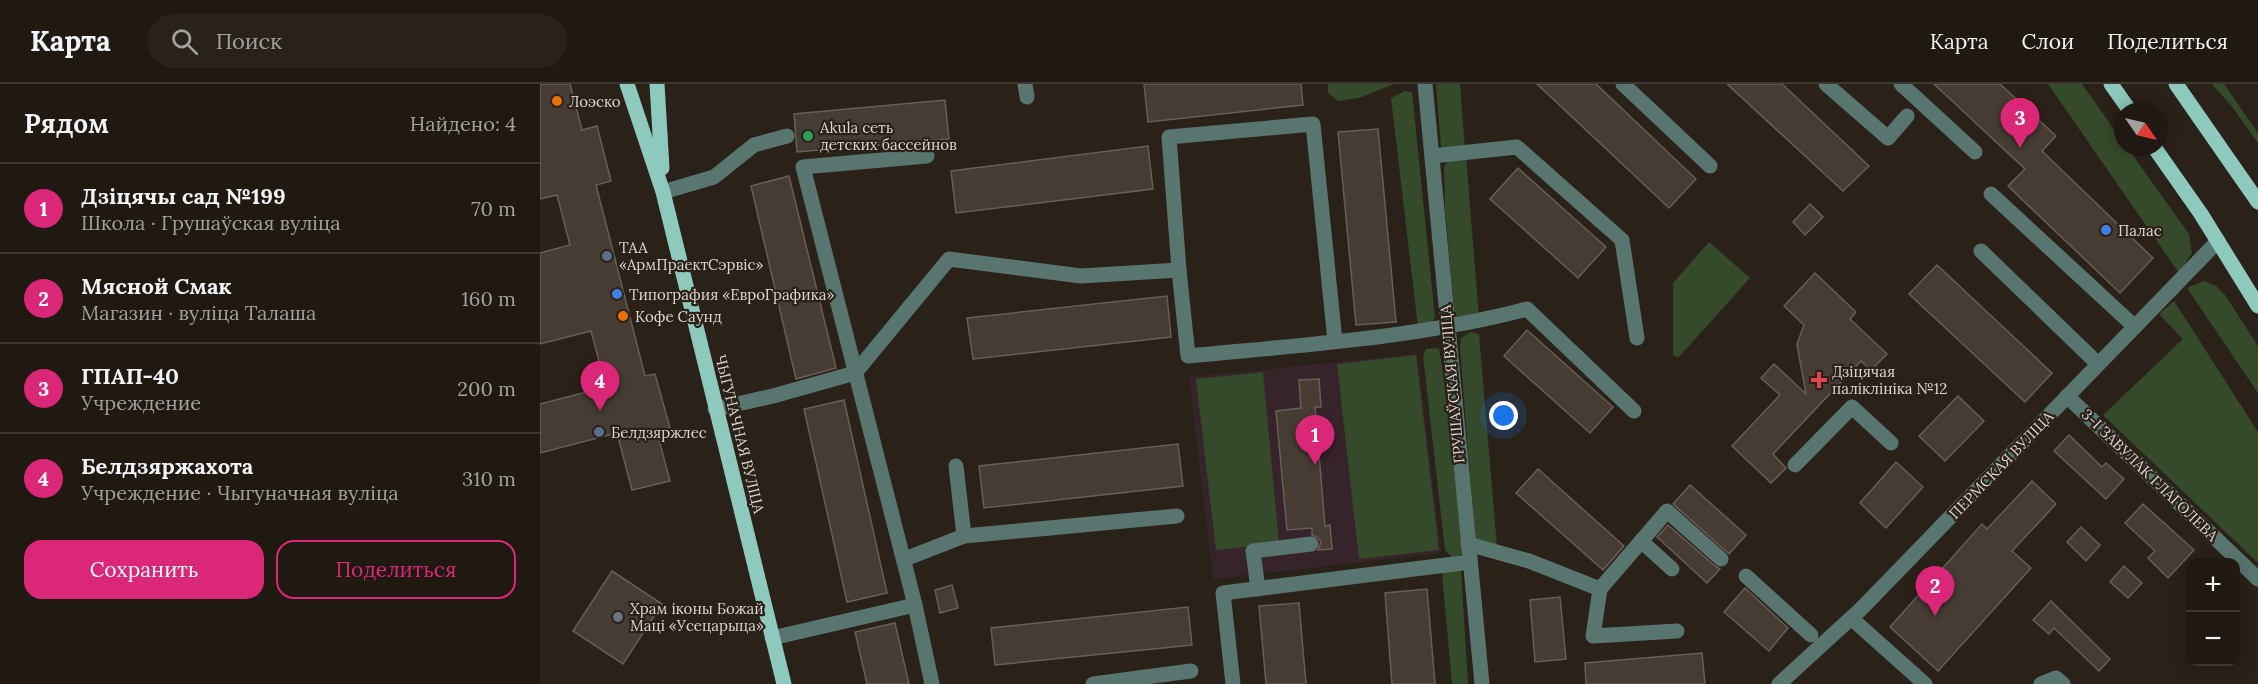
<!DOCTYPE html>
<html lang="ru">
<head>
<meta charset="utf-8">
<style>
	:root { --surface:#201912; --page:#28221b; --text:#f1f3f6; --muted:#a2a09f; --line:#3d3832; --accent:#db2777 }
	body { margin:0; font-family:Lora,serif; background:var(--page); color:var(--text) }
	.controls { position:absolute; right:18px; bottom:18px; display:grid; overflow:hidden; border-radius:12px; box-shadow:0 3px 15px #0003 }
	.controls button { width:54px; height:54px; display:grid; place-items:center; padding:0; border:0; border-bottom:2px solid var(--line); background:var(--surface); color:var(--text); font:30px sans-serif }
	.compass { position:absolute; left:1574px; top:18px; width:54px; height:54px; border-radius:50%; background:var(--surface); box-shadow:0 3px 15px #0003; rotate:124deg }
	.you { position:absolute; left:964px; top:332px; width:21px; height:21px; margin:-15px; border:4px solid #fff; border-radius:50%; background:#1a73e8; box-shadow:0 0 0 9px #1a73e833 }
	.badge { display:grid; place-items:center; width:39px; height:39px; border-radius:50%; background:var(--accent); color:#fff; font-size:20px; font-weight:700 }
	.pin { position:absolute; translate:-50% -50px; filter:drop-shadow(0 2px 3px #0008) }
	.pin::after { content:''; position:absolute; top:32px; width:21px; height:18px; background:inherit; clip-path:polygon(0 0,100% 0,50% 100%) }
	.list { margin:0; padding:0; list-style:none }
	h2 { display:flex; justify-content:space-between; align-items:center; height:78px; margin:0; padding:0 24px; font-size:26px }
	h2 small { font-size:20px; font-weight:400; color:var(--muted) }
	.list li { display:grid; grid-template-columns:39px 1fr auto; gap:18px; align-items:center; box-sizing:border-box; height:90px; padding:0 24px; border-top:2px solid var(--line) }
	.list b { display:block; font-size:22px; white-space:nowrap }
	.list p { margin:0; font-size:20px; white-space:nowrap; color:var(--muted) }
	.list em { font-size:20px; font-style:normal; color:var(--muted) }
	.actions { display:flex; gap:12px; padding:18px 24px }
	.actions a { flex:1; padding:14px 0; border:2px solid var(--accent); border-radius:18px; text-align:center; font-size:21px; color:var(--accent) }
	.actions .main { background:var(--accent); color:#fff }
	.icon { flex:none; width:33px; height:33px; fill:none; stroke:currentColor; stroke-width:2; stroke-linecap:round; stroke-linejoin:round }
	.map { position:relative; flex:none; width:1718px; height:600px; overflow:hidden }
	header { display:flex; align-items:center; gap:36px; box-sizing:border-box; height:84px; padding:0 30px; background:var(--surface); border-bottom:2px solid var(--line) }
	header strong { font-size:28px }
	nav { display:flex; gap:33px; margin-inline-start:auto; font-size:21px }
	.search { width:420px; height:54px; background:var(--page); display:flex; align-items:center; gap:15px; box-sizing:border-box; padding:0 21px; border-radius:33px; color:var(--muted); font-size:22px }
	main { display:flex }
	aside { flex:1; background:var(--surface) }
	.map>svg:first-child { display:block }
</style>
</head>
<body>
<header>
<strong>Карта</strong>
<div class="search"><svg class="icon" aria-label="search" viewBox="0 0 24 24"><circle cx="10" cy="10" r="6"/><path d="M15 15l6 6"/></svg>Поиск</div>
<nav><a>Карта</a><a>Слои</a><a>Поделиться</a></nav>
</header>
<main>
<aside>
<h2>Рядом<small>Найдено: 4</small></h2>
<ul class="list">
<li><span class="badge">1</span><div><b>Дзіцячы сад №199</b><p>Школа · Грушаўская вуліца</p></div><em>70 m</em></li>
<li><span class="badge">2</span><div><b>Мясной Смак</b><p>Магазин · вуліца Талаша</p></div><em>160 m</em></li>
<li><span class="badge">3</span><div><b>ГПАП-40</b><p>Учреждение</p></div><em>200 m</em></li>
<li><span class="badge">4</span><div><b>Белдзяржахота</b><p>Учреждение · Чыгуначная вуліца</p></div><em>310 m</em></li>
</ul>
<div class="actions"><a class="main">Сохранить</a><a>Поделиться</a></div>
</aside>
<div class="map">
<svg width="1718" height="600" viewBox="0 0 1718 600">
	<rect width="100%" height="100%" fill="#2a2118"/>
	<!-- education -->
	<polygon fill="#37242a" points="877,270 901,469 673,495 649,293"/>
	<!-- green -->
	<g fill="#344a2a">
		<polygon points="788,0 854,0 819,14 798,17 788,9"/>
		<polygon points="896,0 920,0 925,66 904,67 901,63"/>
		<polygon points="1508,0 1542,0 1583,58 1583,63 1587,63 1649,150 1652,169 1639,189"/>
		<polygon points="1672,0 1684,0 1718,49 1718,59 1693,24"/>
		<polygon points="865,7 872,8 873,17 895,234 890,240 878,243 851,14"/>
		<polygon points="926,72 939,233 915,236 905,125 904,82 909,76"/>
		<polygon points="1169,158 1210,194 1138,274 1133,271 1133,199"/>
		<polygon points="1664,197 1676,202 1685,211 1718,262 1718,309 1647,204"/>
		<polygon points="1634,217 1718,348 1718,479 1563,331 1643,255 1619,230"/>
		<polygon points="931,248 939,250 957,462 935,456 920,264 921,254"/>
		<polygon points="894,264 899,265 902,281 923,462 922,470 913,474 905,466 883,272 886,265"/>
		<polygon points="876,271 899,466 819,475 797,280"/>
		<polygon points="723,288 739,459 676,466 656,295"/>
		<polygon points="908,484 921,485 928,600 912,600 902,489"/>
	</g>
	<!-- building -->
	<g fill="#463c33" stroke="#695e55" stroke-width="1.5">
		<polygon points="0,0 30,0 42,46 57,42 71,97 56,101 105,292 115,290 130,344 117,348 130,397 92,406 77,349 0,369 0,320 66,303 51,247 0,260 0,169 30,161 17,111 0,115"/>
		<polygon points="604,0 761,0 763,21 608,38"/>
		<polygon points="997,0 1056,0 1156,95 1129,124"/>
		<polygon points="1187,0 1242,0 1329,82 1303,107"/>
		<polygon points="1394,0 1460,0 1516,52 1502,67 1613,174 1580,209 1468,102 1485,85"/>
		<polygon points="405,16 409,55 257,68 254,30"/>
		<polygon points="838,45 856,238 816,241 798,48"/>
		<polygon points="608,62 613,105 416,129 411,87"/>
		<polygon points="978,84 1066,163 1038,194 950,115"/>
		<polygon points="249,92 296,284 256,295 211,102"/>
		<polygon points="1270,120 1283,133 1265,151 1253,138"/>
		<polygon points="1397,181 1512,289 1485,318 1369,210"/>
		<polygon points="1275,189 1316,228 1310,235 1347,270 1331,286 1321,277 1233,370 1246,384 1231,399 1192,362 1240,311 1221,294 1234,280 1266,310 1257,260 1264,241 1244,222"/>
		<polygon points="627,212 631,253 433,275 427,234"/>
		<polygon points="987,246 1073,323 1050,349 964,272"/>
		<polygon points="779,295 781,323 775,323 785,442 790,441 792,465 778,466 781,458 778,454 772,451 772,444 747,446 736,327 761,324 759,296"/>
		<polygon points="1418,312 1444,337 1405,377 1379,352"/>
		<polygon points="304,316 347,509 307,518 264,325"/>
		<polygon points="1529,351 1562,383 1566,379 1584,395 1566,415 1514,367"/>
		<polygon points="638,360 643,402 444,424 439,382"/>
		<polygon points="1356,378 1383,403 1346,444 1320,419"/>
		<polygon points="998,385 1084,462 1063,486 976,409"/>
		<polygon points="1492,397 1516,420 1472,467 1491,484 1398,587 1350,543 1442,440 1447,445"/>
		<polygon points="1150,401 1206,451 1189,470 1133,420"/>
		<polygon points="1603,420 1654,466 1628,494 1608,474 1615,467 1585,439"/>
		<polygon points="1128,441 1175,482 1180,485 1167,499 1117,453"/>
		<polygon points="1541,443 1560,461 1546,477 1527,458"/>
		<polygon points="1584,482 1602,499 1588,514 1570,498"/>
		<polygon points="72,487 122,520 83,580 33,547"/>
		<polygon points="412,501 418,524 400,529 395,506"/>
		<polygon points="1205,504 1248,544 1229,567 1184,528"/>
		<polygon points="887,505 895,600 852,600 845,509"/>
		<polygon points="1020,513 1026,575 995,578 990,516"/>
		<polygon points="1511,517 1570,575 1559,587 1514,544 1509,550 1493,536"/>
		<polygon points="759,519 766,600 726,600 719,522"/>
		<polygon points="648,523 652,561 455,581 451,544"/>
		<polygon points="355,539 369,600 327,600 315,548"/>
		<polygon points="1162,569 1165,600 1046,600 1045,579"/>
	</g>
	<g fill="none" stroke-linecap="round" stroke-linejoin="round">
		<!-- minor -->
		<g stroke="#597570" stroke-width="15">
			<polyline points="485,0 487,13"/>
			<polyline points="885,0 942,600"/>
			<polyline points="1083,0 1170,82"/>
			<polyline points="1286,0 1348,54 1367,32"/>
			<polyline points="1361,0 1435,68"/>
			<polyline points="892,72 977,63 1082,156 1097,254"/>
			<polyline points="123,108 174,93 214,61 247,52"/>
			<polyline points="1451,110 1595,243"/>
			<polyline points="1441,167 1558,280"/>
			<polyline points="639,186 629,53 773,40 795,257"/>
			<polyline points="1527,312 1718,495"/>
			<path d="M175,325L233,312L315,289L409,175L541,192L639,186L648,272C761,261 877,254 987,225L1094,327"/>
			<polyline points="1255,381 1312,323 1351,359"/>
			<polyline points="416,382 424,452"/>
			<polyline points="1101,457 1132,485"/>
			<polyline points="928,460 989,477 1060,505 1053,552 1137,547"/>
			<polyline points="365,475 424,452 637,432"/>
			<polyline points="1206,492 1271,551"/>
			<polyline points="718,505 713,467 771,460"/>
			<polyline points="1060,505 1127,427 1181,475"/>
			<polyline points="375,521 263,83 387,72"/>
			<polyline points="1311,534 1385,600"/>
			<polyline points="232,554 375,521 392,600"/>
			<polyline points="553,600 651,587"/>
			<polyline points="693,600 683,509 930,478"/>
			<polyline points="1239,600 1321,525 1678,157"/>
			<polyline points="1501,600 1516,594 1523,600"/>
		</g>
		<!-- major -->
		<g stroke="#8ec9be" stroke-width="15">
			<polyline points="87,0 123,108 244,600"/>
			<polyline points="117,0 122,84"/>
			<polyline points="1571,0 1590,27"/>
			<polyline points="1636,0 1718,118"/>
			<polyline points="1614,63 1661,130 1718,222"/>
		</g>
	</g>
	<!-- markers -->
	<g fill="#e8710a" stroke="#2a2118" stroke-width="2">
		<circle cx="17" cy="17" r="6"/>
		<circle cx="83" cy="232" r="6"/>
	</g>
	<circle fill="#2e9e5b" stroke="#2a2118" stroke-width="2" cx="268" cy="52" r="6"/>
	<g fill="#3f7fe0" stroke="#2a2118" stroke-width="2">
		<circle cx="1566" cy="146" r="6"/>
		<circle cx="77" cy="210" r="6"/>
	</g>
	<g fill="#5c6f8a" stroke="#2a2118" stroke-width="2">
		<circle cx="67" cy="172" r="6"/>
		<circle cx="59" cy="348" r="6"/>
	</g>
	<path fill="#e0444e" stroke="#2a2118" stroke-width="2" d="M1276 287h6v6h6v6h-6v6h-6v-6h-6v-6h6z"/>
	<circle fill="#6b7280" stroke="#2a2118" stroke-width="2" cx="78" cy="533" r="6"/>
	<g text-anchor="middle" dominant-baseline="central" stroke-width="4.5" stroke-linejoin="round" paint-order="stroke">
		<!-- poi labels -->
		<g font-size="15" fill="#ddd7d1" stroke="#2a2118" text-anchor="start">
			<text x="29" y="17">Лоэско</text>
			<text x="280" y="43">Akula сеть<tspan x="280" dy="17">детских бассейнов</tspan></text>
			<text x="1578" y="146">Палас</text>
			<text x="79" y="163">ТАА<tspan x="79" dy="17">«АрмПраектСэрвіс»</tspan></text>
			<text x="89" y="210">Типография «ЕвроГрафика»</text>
			<text x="95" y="232">Кофе Саунд</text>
			<text x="1292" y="287">Дзіцячая<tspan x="1292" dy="17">паліклініка №12</tspan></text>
			<text x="71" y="348">Белдзяржлес</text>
			<text x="90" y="524">Храм іконы Божай<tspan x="90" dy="17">Маці «Усецарыца»</tspan></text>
		</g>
		<!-- street labels -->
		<g font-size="15" fill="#ddd7d1" stroke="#2a2118">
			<text transform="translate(912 300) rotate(-95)">ГРУШАЎСКАЯ ВУЛІЦА</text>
			<text transform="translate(200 350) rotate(76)">ЧЫГУНАЧНАЯ ВУЛІЦА</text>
			<text transform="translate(1461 381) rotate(-46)">ПЕРМСКАЯ ВУЛІЦА</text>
			<text transform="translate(1610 391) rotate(44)">3-І ЗАВУЛАК ГЛАГОЛЕВА</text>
		</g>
	</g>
</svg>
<div class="controls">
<button>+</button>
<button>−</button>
</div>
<svg class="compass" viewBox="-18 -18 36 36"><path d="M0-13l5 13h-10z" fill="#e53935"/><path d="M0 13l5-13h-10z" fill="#a2a09f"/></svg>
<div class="you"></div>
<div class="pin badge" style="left:775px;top:381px">1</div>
<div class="pin badge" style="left:1395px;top:532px">2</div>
<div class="pin badge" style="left:1480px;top:64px">3</div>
<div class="pin badge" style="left:60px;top:327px">4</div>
</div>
</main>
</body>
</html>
